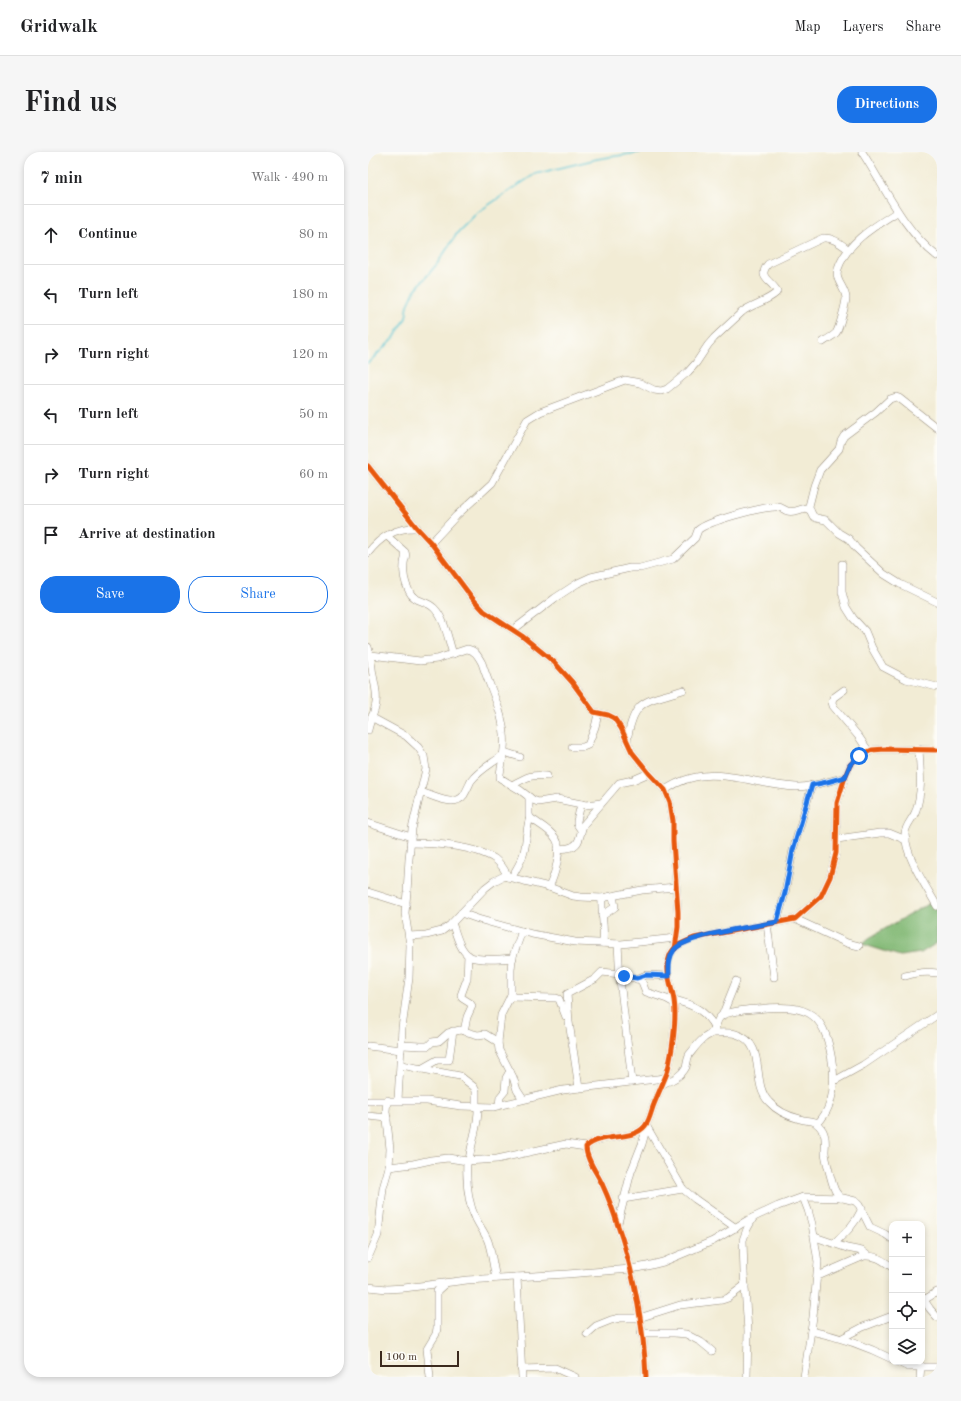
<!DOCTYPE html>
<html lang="en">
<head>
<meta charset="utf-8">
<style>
	:root { --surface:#fff; --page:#f6f6f6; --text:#202124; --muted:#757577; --line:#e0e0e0; --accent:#1a73e8 }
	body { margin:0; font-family:"Old Standard TT",serif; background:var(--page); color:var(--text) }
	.controls { position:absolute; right:12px; bottom:12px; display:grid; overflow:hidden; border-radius:8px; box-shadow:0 2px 6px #0003 }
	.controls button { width:36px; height:36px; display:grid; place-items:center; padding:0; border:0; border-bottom:1px solid var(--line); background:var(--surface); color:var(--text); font:20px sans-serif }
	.scale { position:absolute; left:12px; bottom:10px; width:79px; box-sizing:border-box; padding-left:4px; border:2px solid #3b2a1e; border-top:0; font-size:11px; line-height:14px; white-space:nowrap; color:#3b2a1e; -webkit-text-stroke:3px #fdfcf7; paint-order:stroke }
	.stop { position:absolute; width:12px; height:12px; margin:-9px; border:3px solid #1a73e8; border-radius:50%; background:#fff }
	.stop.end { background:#1a73e8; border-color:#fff; box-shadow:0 1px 4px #0008 }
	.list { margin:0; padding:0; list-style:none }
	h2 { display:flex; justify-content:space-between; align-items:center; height:52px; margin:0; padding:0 16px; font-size:17px }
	h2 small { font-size:13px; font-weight:400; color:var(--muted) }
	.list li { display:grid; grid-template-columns:26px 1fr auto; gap:12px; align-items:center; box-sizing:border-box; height:60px; padding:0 16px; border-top:1px solid var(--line) }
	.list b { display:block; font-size:15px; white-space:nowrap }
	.list em { font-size:13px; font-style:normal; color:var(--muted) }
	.actions { display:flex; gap:8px; padding:12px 16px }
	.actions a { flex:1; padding:9px 0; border:1px solid var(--accent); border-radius:16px; text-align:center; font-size:14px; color:var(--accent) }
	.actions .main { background:var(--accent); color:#fff }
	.icon { flex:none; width:22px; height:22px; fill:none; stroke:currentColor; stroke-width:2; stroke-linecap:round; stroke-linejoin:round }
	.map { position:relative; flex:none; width:569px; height:1225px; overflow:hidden; border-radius:16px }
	header { display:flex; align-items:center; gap:24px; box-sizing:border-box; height:56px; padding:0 20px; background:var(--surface); border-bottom:1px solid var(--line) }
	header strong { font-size:19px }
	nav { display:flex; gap:22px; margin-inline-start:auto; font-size:14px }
	.intro { display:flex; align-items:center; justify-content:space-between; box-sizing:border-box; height:96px; padding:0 24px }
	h1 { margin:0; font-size:28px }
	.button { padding:10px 18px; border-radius:16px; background:var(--accent); color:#fff; font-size:14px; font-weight:700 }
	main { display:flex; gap:24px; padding:0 24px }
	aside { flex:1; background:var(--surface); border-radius:16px; box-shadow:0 2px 6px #0003 }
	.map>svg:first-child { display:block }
</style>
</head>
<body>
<header>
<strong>Gridwalk</strong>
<nav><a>Map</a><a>Layers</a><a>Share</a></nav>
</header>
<div class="intro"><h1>Find us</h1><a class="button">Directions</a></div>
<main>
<aside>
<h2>7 min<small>Walk · 490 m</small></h2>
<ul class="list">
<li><svg class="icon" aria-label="ahead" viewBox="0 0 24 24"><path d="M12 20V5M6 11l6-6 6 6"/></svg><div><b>Continue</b></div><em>80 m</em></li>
<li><svg class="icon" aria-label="left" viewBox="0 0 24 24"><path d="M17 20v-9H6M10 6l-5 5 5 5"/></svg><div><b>Turn left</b></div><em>180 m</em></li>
<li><svg class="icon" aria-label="right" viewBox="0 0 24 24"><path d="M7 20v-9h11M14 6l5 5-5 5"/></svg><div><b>Turn right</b></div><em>120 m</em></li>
<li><svg class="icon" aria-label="left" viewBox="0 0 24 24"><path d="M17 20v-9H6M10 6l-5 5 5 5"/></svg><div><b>Turn left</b></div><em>50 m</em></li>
<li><svg class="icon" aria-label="right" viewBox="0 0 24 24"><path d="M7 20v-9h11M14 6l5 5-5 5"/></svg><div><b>Turn right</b></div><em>60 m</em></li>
<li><svg class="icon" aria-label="arrive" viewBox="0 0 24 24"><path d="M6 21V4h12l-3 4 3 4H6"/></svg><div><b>Arrive at destination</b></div></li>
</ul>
<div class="actions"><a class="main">Save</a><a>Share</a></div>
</aside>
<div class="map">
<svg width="569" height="1225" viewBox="0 0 569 1225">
	<rect width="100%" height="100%" fill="#fdfcf7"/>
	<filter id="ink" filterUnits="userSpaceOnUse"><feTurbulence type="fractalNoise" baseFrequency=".025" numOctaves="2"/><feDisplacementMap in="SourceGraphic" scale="8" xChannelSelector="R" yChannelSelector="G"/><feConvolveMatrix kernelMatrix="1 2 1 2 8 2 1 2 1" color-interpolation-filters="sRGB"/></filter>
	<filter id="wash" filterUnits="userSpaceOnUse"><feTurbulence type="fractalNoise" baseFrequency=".012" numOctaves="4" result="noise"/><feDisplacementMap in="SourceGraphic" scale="16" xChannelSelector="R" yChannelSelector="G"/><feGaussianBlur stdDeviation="0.9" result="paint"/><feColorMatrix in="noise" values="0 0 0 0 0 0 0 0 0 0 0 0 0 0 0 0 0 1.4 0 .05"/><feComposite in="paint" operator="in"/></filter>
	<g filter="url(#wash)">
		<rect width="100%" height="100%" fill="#f2ecd5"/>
		<!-- forest -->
		<polygon fill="#84ba77" stroke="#60724a" points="565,749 569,758 569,791 567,792 553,801 532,804 494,792 501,786"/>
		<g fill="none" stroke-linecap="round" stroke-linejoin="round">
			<!-- stream -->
			<polyline stroke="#59c4d3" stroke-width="1.5" points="0,211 26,186 38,166 40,153 47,138 69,112 90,80 110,60 167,22 229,7 275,0"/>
		</g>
	</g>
	<g filter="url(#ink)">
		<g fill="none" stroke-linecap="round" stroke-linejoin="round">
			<!-- minor casing -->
			<g stroke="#968b7a" stroke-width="8">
				<g id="minor">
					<path d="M494,0C516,34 536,79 569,104"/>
					<path d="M455,190C459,187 464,185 468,181C471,177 478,151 478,146C477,135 466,128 470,117C479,90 507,74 529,60"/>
					<polyline points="569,276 531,246 528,245 522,247 508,260 476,284 473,289 471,297 452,318 446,334 441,354 442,358 445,364 448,366 458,368 471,381 481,387 488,396 516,422 532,432 569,450"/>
					<polyline points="0,314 49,376 63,391 105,447 116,459 154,484 186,510 204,530 226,560 240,563 246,566 253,576 264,600 281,621 297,638 302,650 305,669 305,689 310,760 310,775 307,797"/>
					<path d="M19,384L37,400C39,405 36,407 36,412C35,420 37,431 41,439C46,450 58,448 66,456C77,467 80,487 85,502"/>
					<path d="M63,391L88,364L124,331L159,268L172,260L257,228L272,231L286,238L293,239L299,237L320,220L328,211L340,193L346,186L374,160C384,152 398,150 408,141L409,139C403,128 389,126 400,112L455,86C465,85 473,92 481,98"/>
					<path d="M0,401C12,385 29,375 49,376"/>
					<polyline points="474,412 474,440 478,455 485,466 497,479 504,496 515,515 538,527 569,535"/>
					<path d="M145,478L187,446L210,431L223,425L262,416H272L305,407L327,386L330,378C340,369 393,355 407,355C412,354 415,357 419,359C425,361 431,358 437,356L442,358"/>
					<path d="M0,495C2,502 3,509 4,516C5,528 10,539 8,551C7,560 2,568 0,578"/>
					<path d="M3,503L52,509L69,507L99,497C107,498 110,504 114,511C121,534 134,557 136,582C138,595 134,609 132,622V626L152,638L165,648L170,650L189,647L218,653L233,651"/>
					<polyline points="476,538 465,546 464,550 465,554 491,585 501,600"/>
					<polyline points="3,565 38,584 50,595 56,604 58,617 44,677 41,707 39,740 37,761 42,793 41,826 34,876 30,948"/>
					<path d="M259,589C266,545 278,550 315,538"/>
					<polyline points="204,595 215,595 220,593 227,575 230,562"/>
					<path d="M551,597C552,618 555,638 548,658C546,666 537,673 537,682C538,706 558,734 569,754"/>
					<polyline points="136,600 152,605"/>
					<path d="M144,633C159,625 162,622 179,624"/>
					<path d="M297,638C341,608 381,633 428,635C444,635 462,629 477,625"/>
					<path d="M53,640C65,644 87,656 96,643C99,638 101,633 103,629C111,618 125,611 135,603"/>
					<path d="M161,645V665C170,672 182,677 188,687C195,697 186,725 181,735"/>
					<polyline points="0,671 43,685"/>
					<polyline points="213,678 209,672 209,669 213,652"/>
					<polyline points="469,687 512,681 521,681 538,688"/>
					<path d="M42,691C66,691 107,694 127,707C133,712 137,718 140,725"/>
					<path d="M190,697C194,696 197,697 200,696C214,694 211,680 216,672L251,631L265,628L281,621"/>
					<path d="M144,725C148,717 154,709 156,700C159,688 158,677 162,665"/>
					<polyline points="0,740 38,752"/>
					<path d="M234,746C233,761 237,776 235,791"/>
					<polyline points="93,761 110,767 164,782 207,790 253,792 308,786"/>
					<polyline points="234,764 247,755 245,744"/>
					<polyline points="427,767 479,791 491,794"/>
					<polyline points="409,770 417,741 425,698 444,633"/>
					<path d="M84,771C88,781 91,797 101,804C109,809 134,807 145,806"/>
					<polyline points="399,772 406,825"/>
					<polyline points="154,779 144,807 143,818 143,843 133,863 130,890 131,898 145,925 149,938 155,947"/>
					<polyline points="41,784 58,783 74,779 82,773 117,736 126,729 136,724 181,735 205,744 213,745 234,746 274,738 308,735"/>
					<polyline points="250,792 252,828 264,930"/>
					<polyline points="252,823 271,827 274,830 278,840 299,847 306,851"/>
					<path d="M537,824C549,821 557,819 569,821"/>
					<polyline points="269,827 278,823 301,824"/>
					<polyline points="142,845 188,846 191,847 198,865"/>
					<path d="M306,848C326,853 337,858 347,876"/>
					<polyline points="354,864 368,829"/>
					<polyline points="96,879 99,865 104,854 102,851 94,846 93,843 99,827 100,803"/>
					<path d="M343,881C351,881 361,880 368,882C400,892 382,931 401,950C409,959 420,964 432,967C437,969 443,968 447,970C450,972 453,976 455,979C459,987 457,992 457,1000C457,1005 464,1031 466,1036C467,1039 470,1043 473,1046"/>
					<polyline points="34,893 53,894 60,894 64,890 71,889 80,881 92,878 110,883 117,882 130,890"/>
					<polyline points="0,894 33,898"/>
					<polyline points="33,913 92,924 106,935 108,939 108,955"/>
					<polyline points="53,917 69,908 81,908 85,879"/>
					<polyline points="466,929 495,913 569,863"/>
					<path d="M294,932C304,928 313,925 318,915C319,911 319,907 321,903C325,898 330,891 335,887C338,884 342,883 345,880C349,875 348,868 353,864C358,860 382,857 389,857C443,851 458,861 465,916C467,937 464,957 449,972"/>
					<polyline points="211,936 201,870 199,842 227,827 234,820 252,822"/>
					<polyline points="0,949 59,949 93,954 125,955 195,938 297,926"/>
					<polyline points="131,953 132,945 137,939 138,926 142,919"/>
					<polyline points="0,964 19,966"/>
					<polyline points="279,975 315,1037 327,1047 368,1076"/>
					<path d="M99,1009C98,1029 99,1049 108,1067C112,1075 117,1081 120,1089C124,1101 125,1114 128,1126"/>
					<path d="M101,1009C103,990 111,973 110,955"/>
					<polyline points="21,1015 45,1012 63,1008 80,1006 99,1009 129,1007 198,992 218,995"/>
					<polyline points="435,1045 440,1058 444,1072 450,1110 445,1165 436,1225"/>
					<polyline points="255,1047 315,1037"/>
					<polyline points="250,1071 263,1020 274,992 279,974"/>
					<polyline points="447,1085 479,1096 494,1099 499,1103"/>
					<path d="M466,1091C478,1081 487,1072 494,1057"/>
					<polyline points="0,1106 10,1083 15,1036 21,1015 22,997 18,959 19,948"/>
					<path d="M450,1124L496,1104C508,1103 514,1108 524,1115"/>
					<polyline points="149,1125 154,1225"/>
					<polyline points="0,1135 19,1137 36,1136 99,1128 199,1122 263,1117 279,1114 295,1110 345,1089 380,1068 410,1054 435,1045 475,1046 487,1049 491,1053 502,1075 517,1082 524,1087"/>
					<polyline points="554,1145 562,1157 569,1165"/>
					<polyline points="556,1148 569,1140"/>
					<path d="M443,1179C473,1185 496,1193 524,1207"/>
					<polyline points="273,1181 306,1181 318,1182 333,1190 344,1199"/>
					<polyline points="219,1182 228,1174 243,1168 252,1166 271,1166 312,1153 354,1148 360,1146 377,1133"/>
					<polyline points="474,1186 495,1175 524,1164"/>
					<polyline points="530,1210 540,1215 569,1215"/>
					<polyline points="153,1217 187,1216 207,1225"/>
					<polyline points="62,1225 59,1197 68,1182 69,1176 69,1139 78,1131"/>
					<path d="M278,1225C276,1177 266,1120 250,1074C246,1061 241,1047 235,1034C230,1022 218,1008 218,995C233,980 264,990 277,974C282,968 283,959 286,952C290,942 295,931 299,921C304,902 309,867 306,848C304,835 296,817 302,803C306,793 317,790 326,786L427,767L453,744L462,725L468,701L469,651L477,625L482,613L491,604L504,598L517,597L569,598"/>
					<polyline points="379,1225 380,1179 376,1121 375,1088 379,1077 385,1066"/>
					<polyline points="552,1225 553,1214"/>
				</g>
			</g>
			<!-- minor -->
			<use href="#minor" stroke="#fff" stroke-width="7"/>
			<!-- cycleway casing -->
			<g stroke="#fdfcf7" stroke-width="8">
				<g id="cycleway">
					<polyline points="0,314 49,376 63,391 105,447 116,459 154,484 186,510 204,530 226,560 240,563 246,566 253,576 264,600 281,621 297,638 302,650 305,669 305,689 310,760 310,775 307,797"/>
					<path d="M278,1225C276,1177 266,1120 250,1074C246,1061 241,1047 235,1034C230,1022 218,1008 218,995C233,980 264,990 277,974C282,968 283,959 286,952C290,942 295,931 299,921C304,902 309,867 306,848C304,835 296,817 302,803C306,793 317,790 326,786L427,767L453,744L462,725L468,701L469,651L477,625L482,613L491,604L504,598L517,597L569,598"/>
				</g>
			</g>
			<!-- cycleway -->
			<use href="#cycleway" stroke="#e8590c" stroke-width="5"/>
		</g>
	</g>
	<g fill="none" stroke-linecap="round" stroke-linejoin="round" filter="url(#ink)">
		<!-- route -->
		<path stroke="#1a73e8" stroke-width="5" d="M256,824L269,826L278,823L301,824C301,815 300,806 306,798C318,783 388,774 409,770L417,741L425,698L444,633L459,630L477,625L482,613L491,604"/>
	</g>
</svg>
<div class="controls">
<button>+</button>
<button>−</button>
<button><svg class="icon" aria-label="locate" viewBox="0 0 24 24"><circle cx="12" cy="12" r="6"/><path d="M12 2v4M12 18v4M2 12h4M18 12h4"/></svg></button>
<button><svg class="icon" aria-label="layers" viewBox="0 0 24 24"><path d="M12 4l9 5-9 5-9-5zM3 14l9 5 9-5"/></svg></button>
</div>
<div class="scale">100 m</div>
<div class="stop" style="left:491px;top:604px"></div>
<div class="stop end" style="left:256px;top:824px"></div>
</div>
</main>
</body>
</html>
